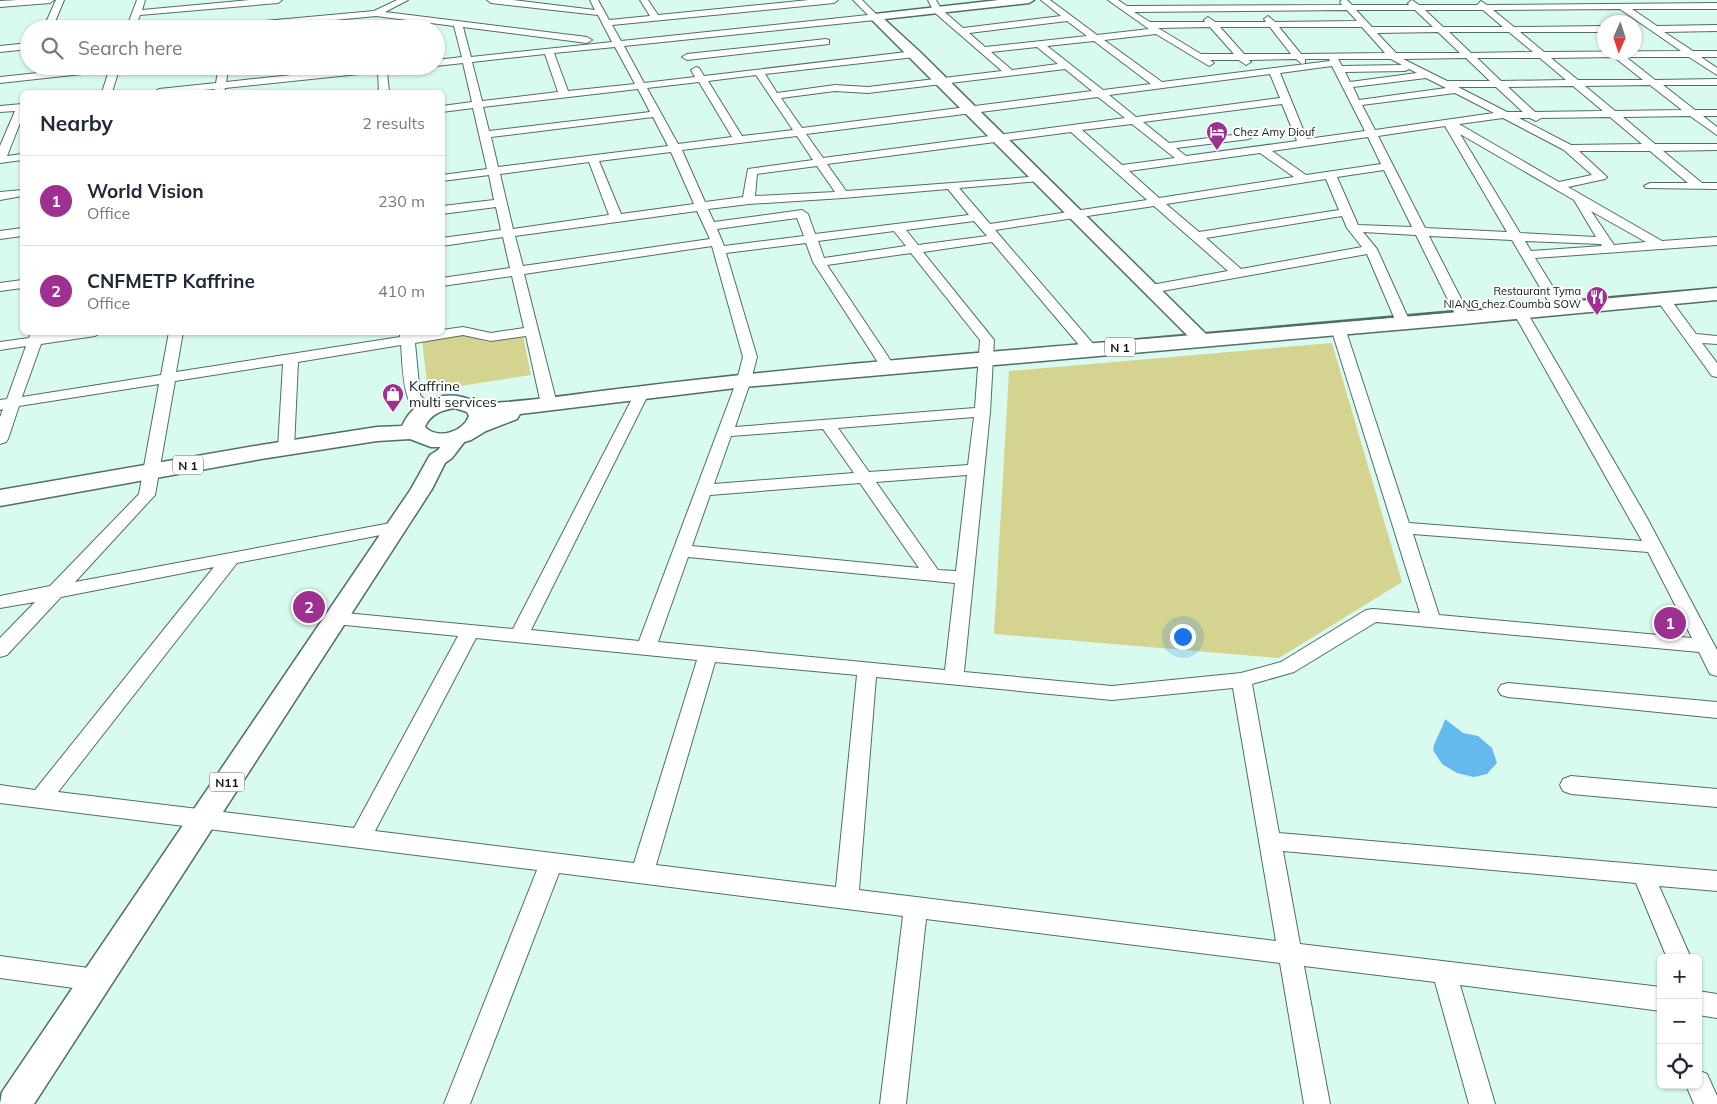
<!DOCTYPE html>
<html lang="en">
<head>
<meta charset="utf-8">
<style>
	:root { --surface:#fff; --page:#f6f6f7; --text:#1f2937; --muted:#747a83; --line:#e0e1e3; --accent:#9d3090 }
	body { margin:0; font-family:Mulish,sans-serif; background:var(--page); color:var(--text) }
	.controls { position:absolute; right:15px; bottom:15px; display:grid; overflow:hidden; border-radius:8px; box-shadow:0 1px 4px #0004 }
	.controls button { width:45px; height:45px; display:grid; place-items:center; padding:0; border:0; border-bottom:1px solid var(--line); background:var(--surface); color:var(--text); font:25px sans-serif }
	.compass { position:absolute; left:1597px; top:15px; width:45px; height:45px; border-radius:50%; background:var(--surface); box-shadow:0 1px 4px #0004; rotate:183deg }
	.you { position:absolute; left:1182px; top:636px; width:18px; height:18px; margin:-12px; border:4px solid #fff; border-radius:50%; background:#1a73e8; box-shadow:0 0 0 8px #1a73e833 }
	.badge { display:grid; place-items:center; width:32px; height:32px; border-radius:50%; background:var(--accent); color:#fff; font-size:16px; font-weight:700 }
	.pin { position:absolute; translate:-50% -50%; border:2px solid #fff; box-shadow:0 1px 5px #0006 }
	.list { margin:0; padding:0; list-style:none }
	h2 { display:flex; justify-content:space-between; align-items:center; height:65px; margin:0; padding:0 20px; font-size:21px }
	h2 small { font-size:16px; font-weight:400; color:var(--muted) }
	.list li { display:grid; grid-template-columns:32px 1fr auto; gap:15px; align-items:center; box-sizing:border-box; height:90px; padding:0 20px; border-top:1px solid var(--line) }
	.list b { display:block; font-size:19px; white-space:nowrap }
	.list p { margin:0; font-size:16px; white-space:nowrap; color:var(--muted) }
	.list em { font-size:16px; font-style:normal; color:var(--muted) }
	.icon { flex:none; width:28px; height:28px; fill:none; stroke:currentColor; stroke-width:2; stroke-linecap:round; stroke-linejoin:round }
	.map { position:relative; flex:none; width:1717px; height:1104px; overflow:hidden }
	.search { position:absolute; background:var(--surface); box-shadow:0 1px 4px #0004; left:20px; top:20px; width:425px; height:55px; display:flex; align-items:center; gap:12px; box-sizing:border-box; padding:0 18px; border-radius:28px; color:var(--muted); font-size:19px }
	.panel { position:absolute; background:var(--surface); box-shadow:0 1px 4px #0004; left:20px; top:90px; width:425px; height:245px; border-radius:8px }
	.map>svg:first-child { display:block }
</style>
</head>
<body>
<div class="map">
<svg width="1717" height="1104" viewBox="0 0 1717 1104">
	<rect width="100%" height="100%" fill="#d9fbef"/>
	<!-- green -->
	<g fill="#d4d490">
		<polygon points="460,334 488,342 523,336 531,375 428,391 422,340"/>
		<polygon points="1332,343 1402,582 1279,658 994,634 1009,371"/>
	</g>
	<!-- water -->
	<path fill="#64baed" d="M1445,719L1463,733L1478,736L1492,748L1497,763L1487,774L1474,777L1457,773L1442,764L1433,750C1435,739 1442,730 1445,719Z"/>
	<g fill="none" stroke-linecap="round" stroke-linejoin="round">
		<!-- minor casing -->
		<g stroke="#506e65" stroke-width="2">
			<g id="minor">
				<polygon points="18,0 54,0 50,3 0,7 0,1"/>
				<polygon points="56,0 64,0 52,29 43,29"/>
				<polygon points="137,0 145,0 142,10 250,0 282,0 278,3 140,15 135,29 126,29"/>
				<path d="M397,0H408L385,12L587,37L592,40L587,43L463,27L471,57L612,42L598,15L491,3L487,0H513L595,10L590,0H598L609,20L650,16L640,0H648L658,15L809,0H838L834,3L612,25L621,41L868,15L853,0H862L879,17L875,20L624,46L644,83L695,77L691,70L696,67L699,68L704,76L915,51L920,54L915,57L765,74L777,93L835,85L868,87L1002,71L934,12L928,0H936L941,9L963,28L1061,16L1041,0H1050L1097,35L1149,29L1108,0H1118L1127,6L1342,5L1340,2L1342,0H1347L1352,5H1409L1408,3L1412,0L1419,5H1477L1481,1L1487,5L1717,3V9H1632L1657,26L1717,25V31L1664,32L1693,51H1717V57H1701L1717,68V75L1689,57H1626L1655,80L1717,79V85H1663L1695,110H1717V116H1703L1717,127V135L1690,116L1623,117L1655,144H1717V150L1663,151L1702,183H1717V189L1646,188L1644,186L1650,183H1688L1650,151H1579L1607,177L1605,179L1568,187L1662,241L1717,237V245L1535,258L1566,308L1564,311H1554L1512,240L1429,236L1471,318L1464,322L1457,318L1416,235L1363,232L1377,249L1410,322L1403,326L1396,322L1367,254L1151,293L1146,292L1144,289L1146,286L1228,271L1154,206L995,230L1095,346L1097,349L1095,352H1085L992,242L923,252L994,340L990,412L964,672L1112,686L1241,673L1281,662L1366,610L1373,609L1420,613L1331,328L1338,324L1345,328L1409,523L1642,541L1513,312L1515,309H1525L1646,516L1717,650V676L1710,674L1699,652L1376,622L1294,672L1252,684L1279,833L1717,871V891L1659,886L1691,958H1667L1636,883L1283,851L1300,944L1661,987V1011L1460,985L1495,1104H1469L1435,982L1304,966L1330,1104H1304L1280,963L926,919L906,1104H880L903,916L559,873L470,1104H444L537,870L0,803V785L35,790L214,567L61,597L7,655L0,657V638L35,602L0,608V596L50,586L139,494L159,384L19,406L8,439L6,442L0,444V417L3,409L0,410V400L7,399L26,346L0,350V342L29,338L31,332H45L44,335L63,332H102L95,336L41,344L22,397L161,375L169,332H183L176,372L400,337V332H414V335L442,332V330L463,327L491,333L524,328L512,276L442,286V278L510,268L503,237L442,246V238L501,230L496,207L442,214V206L494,200L489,175L442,181V175L487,169L473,108L442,112V106L472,102L463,63L436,66V60L462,57L454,26L376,16L241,29H207L211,26L374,11ZM1620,9L1681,51L1544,52L1520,32H1604V26L1514,27L1493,10ZM1347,10L1357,21L1275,22L1268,16L1264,19L1266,22H1215L1208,17L1204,20L1205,22H1150L1134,12ZM1356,10H1415L1433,27H1372ZM1425,10H1483L1503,27H1443ZM1067,21L1087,36L985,47L969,33ZM1210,27L1234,54H1201L1158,28ZM1220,27H1270L1291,54H1244ZM1279,27H1362L1385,53L1301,54ZM1438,32L1460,53H1396L1377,33ZM1449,32H1509L1533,52L1471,53ZM1156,34L1209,66L1214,63L1210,60H1239L1246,65L1251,62L1249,60L1296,59L1302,64L1305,63V59H1329L1330,61L1162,82L1104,40ZM1094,41L1151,84L1103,90L1047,46ZM615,47L635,84L568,91L554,53ZM1037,47L1058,64L1012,70L991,52ZM545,54L558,92L482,101L472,62ZM1614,57L1643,80H1578L1551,58ZM1466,58L1490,81H1447L1403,59ZM1477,58H1540L1566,80L1501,81ZM1338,59H1391L1402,65L1342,66ZM1332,66L1365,131L1307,139L1280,73ZM1065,69L1092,91L802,128L781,98L835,91L868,93ZM1409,69L1417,73L1350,82L1345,72L1405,71ZM1270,74L1280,98L1136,117L1109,95ZM756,75L793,130L742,136L708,81ZM1426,78L1446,88L1359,100L1353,87ZM699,82L732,137L678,144L647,88ZM1650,85L1682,110L1615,111L1585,86ZM1573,86L1603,111L1535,112L1508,87ZM1458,87H1496L1523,112H1507ZM638,89L650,112L489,131L483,107ZM1455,93L1494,113L1375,130L1362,105ZM1098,97L1125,118L823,158L806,134ZM1282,104L1297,141L1186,156L1176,148L1249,139L1254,136L1249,133L1169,143L1143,122ZM653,117L668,146L498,167L491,137ZM1610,117L1642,144L1571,145L1519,118H1530L1536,121L1541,118ZM1503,118L1564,150L1592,175L1559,182L1459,124ZM1132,124L1175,158L1122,165L1082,130ZM1445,126L1507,232L1425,228L1378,136ZM1071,132L1147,200L990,224L959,188L1040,181L1044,180L1046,178L1044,176L846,191L827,164ZM1460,134L1574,200L1596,237L1520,233ZM797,136L813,160L748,169L743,197L705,202L682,150ZM1368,137L1381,164L1306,175L1272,151ZM671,152L694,204L621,214L599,161ZM1260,153L1294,177L1159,198L1129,171ZM589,162L609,215L513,229L500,174ZM817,166L835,192L755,196L757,174ZM1384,170L1412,227L1358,225L1337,177ZM1326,179L1339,210L1199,232L1166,204ZM948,189L969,215L815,234L808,214L802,210L714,222L708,209L749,204L843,198ZM697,211L710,239L523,266L515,236ZM1591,211L1646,242L1614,245ZM1342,216L1347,228L1362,247L1241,269L1206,238ZM797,218L804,236L724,246L717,229ZM974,221L987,236L918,245L906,230ZM894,231L906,246L824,258L818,241ZM1525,241L1601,244L1602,246L1531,251ZM806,243L813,262L881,367L883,370H893L895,367L827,265L911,253L980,340L975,408L735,427L751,380L757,357L726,253ZM712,246L743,357L737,380L639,641L531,630L649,393L647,390H637L635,393L513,629L335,612L328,613L326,618L328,623L335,624L458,636L354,828L58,792L237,563L396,532L402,531L405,527L402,523L396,522L75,582L155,495L175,381L283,364L278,448L280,451H292L294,448L298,362L401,345C403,363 401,421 431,413L434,410L420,395L415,343L463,335L491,341L526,336L541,404L544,407H554L557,404L524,274ZM974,417L968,465L869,472L838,428ZM823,429L854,473L714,484L731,436ZM967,475L956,571L938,570L876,482ZM860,483L919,568L692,546L710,495ZM1413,534L1648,552L1692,638L1439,615ZM688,557L955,583L945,670L658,642ZM476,638L697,660L634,863L375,831ZM715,662L857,675L836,887L656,865ZM876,677L1112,700L1233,688L1276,941L859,890Z"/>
				<polygon points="826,39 829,40 829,44 687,60 682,57 687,54"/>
				<polygon points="29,43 29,49 0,52 0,46"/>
				<polygon points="104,66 139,66 134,69 119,70 112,92 102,92 109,71 0,83 0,77"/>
				<polygon points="219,66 229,66 226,82 377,66 412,66 407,69 387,71 389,92 379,92 378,72 225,88 224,92 214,92 215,89 183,92 154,92 159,89 216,83"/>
				<polygon points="22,104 22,118 7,156 22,154 22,160 0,163 0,146 15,111 0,112 0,106"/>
				<polygon points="22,190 22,196 0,200 0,192"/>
				<polygon points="22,228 22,236 0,239 0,231"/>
				<polygon points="22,280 22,288 0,291 0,283"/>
				<polygon points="1663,295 1668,296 1696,334 1717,336 1717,344 1702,343 1717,363 1717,377 1712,376 1656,299"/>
				<polygon points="1508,683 1717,702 1717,718 1508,697 1501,695 1498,690 1501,685"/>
				<polygon points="1571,776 1717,789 1717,807 1571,794 1563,791 1560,785 1563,779"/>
				<polygon points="0,956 96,969 105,972 108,980 105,988 96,991 0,978"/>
				<polygon points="1698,991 1717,994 1717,1018 1698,1015"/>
				<polygon points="1698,1070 1707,1074 1717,1096 1717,1104 1694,1104 1686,1085 1698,1085"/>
			</g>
		</g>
		<!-- major casing -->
		<g stroke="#506e65" stroke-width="3">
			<g id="major">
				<polygon points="999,0 1034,0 1029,3 884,19 919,51 1208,336 1211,340 1208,344 1202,345 1196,344 869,17 875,14"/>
				<polygon points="458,431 465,433 468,437 452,458 445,463 432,489 34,1104 0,1104 2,1092 411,489 430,455 438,450 451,433"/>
			</g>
		</g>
		<!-- highway casing -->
		<g stroke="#506e65" stroke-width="3">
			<path id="highway" d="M1717,288V300L1464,324L744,387L520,414L517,419L486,431L471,440L447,447H431L410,439L377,441L261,459L0,506V490L261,445L377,427L402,426C410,408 424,399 443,396C462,393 473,403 489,403C538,401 587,392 635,387C788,368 942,356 1096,343C1303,326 1510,308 1717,288ZM455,408L467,412L469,416C463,432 438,440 425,427C430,414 442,410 455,408Z"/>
		</g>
		<!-- minor -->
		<use href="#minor" fill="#fff" fill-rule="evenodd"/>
		<!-- major -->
		<use href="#major" fill="#fff" fill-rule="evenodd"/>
		<!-- highway -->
		<use href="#highway" fill="#fff" fill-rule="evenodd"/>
	</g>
	<!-- icons -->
	<defs>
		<g id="hotel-pin" transform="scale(1.125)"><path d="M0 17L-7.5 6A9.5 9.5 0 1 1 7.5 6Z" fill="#9d3090" stroke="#fff"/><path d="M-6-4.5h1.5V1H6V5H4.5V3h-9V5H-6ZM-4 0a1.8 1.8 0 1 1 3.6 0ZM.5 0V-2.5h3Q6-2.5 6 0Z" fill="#fff"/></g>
		<g id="restaurant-pin" transform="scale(1.125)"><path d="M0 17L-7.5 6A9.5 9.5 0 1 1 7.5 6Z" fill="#9d3090" stroke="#fff"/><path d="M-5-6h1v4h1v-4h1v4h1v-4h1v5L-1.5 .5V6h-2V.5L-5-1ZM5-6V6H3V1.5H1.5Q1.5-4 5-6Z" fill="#fff"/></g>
		<g id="shop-pin" transform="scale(1.125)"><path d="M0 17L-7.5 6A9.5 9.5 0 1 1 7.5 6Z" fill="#9d3090" stroke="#fff"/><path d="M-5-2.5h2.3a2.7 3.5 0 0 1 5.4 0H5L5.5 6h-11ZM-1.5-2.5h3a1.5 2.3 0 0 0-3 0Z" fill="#fff"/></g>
	</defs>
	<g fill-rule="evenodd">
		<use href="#hotel-pin" x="1217" y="132"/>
		<use href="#restaurant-pin" x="1597" y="297"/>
		<use href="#shop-pin" x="393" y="394"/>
	</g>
	<g text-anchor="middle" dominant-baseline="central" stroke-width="4" stroke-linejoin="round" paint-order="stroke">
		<!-- far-poi labels -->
		<g font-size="11" fill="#0e1a16" stroke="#fff" text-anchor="start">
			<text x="1233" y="132">Chez Amy Diouf</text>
			<text x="1581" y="291" text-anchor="end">Restaurant Tyma<tspan x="1581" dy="13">NIANG chez Coumba SOW</tspan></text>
		</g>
		<!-- shield labels -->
		<g fill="#fff" stroke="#565f5c" stroke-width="1">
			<rect x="1105" y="337.5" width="30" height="19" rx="4"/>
			<rect x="173" y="455.5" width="30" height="19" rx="4"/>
			<rect x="209.5" y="772.5" width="35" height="19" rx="4"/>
		</g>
		<g font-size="12" font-weight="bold" fill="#0e1a16">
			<text x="1120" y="347">N 1</text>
			<text x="188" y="465">N 1</text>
			<text x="227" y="782">N11</text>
		</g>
		<!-- poi labels -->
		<g font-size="14" fill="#0e1a16" stroke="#fff" text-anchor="start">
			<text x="409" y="386">Kaffrine<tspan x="409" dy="16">multi services</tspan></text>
		</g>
	</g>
</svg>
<div class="controls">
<button>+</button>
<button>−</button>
<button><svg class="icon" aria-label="locate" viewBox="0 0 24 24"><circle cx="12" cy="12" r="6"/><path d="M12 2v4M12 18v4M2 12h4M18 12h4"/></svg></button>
</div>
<svg class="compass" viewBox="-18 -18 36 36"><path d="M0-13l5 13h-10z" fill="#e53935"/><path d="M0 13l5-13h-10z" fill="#747a83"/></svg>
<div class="you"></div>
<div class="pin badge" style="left:1670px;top:623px">1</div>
<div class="pin badge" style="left:309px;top:607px">2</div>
<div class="search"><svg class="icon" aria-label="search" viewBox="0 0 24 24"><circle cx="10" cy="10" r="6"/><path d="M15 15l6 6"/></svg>Search here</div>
<section class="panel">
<h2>Nearby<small>2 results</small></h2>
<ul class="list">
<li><span class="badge">1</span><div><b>World Vision</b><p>Office</p></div><em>230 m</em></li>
<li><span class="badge">2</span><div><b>CNFMETP Kaffrine</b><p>Office</p></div><em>410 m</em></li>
</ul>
</section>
</div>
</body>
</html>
